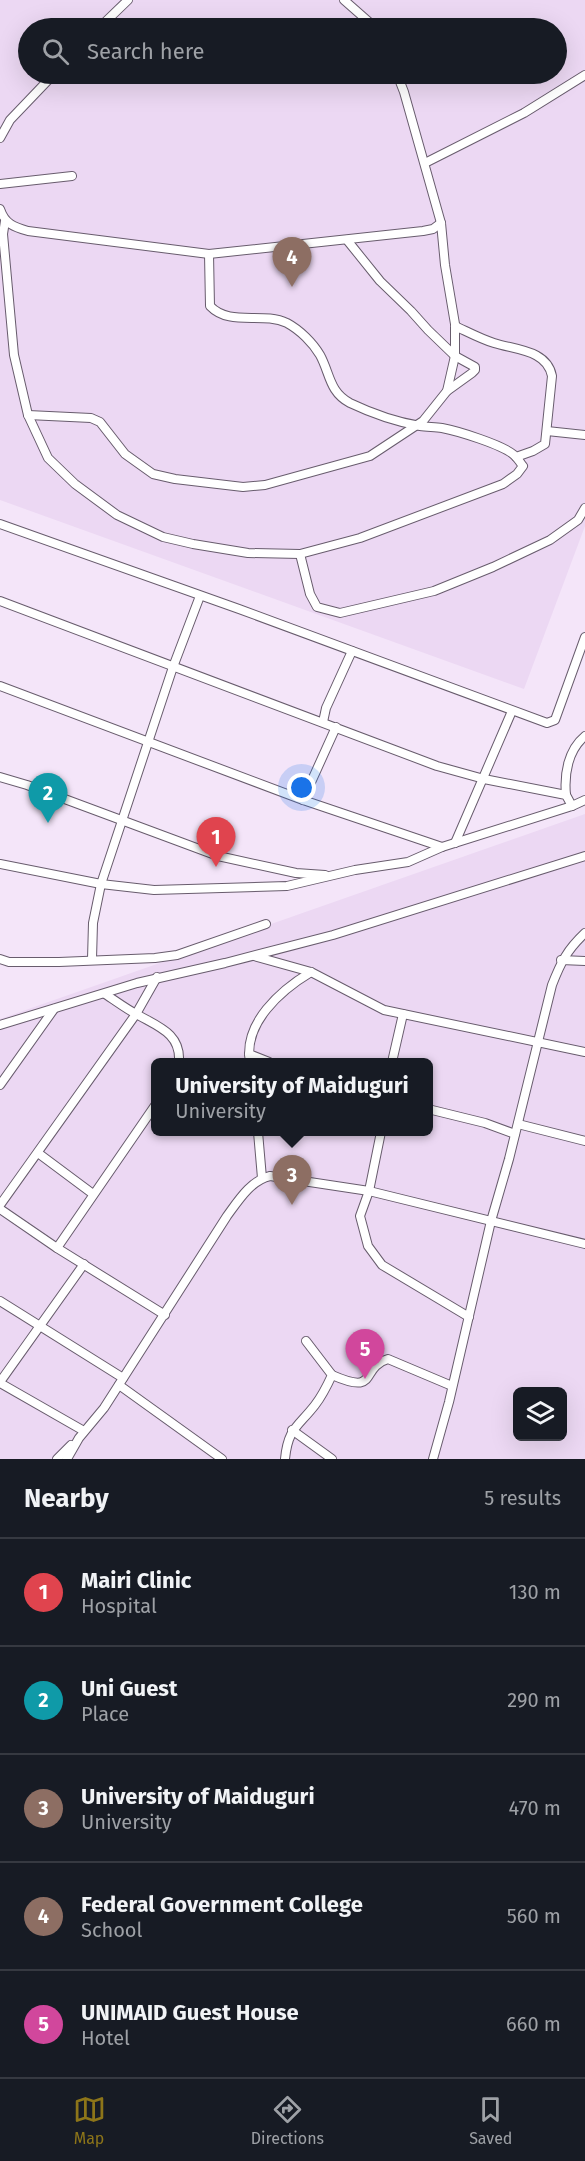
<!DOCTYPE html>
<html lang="en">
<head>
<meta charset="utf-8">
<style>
	:root { --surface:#171b24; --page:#242831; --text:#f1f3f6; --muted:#9ea1a6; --line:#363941; --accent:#8d7519 }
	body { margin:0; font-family:"Fira Sans",sans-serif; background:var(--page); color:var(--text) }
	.controls { position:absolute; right:18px; bottom:18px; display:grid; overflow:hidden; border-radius:9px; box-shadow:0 6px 24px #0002 }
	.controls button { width:54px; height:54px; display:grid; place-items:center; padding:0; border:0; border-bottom:2px solid var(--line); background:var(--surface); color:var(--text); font:30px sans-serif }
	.you { position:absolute; left:302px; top:788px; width:21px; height:21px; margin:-15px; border:4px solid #fff; border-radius:50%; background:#1a73e8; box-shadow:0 0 0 9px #1a73e833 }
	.badge { display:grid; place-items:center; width:39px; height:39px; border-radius:50%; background:var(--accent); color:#fff; font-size:20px; font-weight:700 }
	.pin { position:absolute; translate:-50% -50px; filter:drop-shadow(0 2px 3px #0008) }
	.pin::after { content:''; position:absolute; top:32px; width:21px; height:18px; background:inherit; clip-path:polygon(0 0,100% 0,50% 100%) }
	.popup { position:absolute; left:151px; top:1058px; width:282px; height:78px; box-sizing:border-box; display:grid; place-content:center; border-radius:9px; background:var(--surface); filter:drop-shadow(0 2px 4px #0005); font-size:20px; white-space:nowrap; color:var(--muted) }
	.popup b { font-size:22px; color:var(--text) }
	.popup::after { content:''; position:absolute; left:50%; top:100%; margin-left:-12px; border:12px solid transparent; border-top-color:var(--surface) }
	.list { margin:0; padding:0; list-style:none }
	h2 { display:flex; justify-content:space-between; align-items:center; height:78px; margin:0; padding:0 24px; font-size:26px }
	h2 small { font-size:20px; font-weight:400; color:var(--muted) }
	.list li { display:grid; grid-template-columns:39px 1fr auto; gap:18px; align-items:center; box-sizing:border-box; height:108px; padding:0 24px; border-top:2px solid var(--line) }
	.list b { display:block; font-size:22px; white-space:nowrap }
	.list p { margin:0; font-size:20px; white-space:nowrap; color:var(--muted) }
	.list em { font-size:20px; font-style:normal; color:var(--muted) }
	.icon { flex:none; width:33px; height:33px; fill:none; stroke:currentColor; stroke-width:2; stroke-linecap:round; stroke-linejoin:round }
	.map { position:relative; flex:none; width:585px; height:1459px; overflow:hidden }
	.search { position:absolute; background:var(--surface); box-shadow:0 6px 24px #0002; left:18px; right:18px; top:18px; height:66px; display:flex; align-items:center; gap:15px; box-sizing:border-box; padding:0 21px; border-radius:33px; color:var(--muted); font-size:22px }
	.sheet { height:618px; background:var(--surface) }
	nav { display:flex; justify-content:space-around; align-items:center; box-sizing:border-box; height:84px; border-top:2px solid var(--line); background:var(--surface); font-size:16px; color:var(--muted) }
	nav a { display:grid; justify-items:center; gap:3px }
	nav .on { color:var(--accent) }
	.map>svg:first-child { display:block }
</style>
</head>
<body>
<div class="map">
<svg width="585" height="1459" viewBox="0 0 585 1459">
	<rect width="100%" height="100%" fill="#f4e5f9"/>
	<!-- built -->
	<g fill="#ecd8f3" fill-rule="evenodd">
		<path d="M0,0H585V526L524,689L0,500ZM28,28H556V74H28Z"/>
		<path d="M585,814V1459H0V1019ZM156,1062H428V1132H156ZM518,1392H562V1436H518Z"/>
	</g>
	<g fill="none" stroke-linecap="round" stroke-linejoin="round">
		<!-- minor casing -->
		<g stroke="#685c6d" stroke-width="10">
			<g id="minor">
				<polyline points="344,0 369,22 373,28"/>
				<polyline points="99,28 128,0"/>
				<polyline points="0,138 10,120 54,74"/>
				<polyline points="425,163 524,113 585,75"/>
				<polyline points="0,184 72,176"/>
				<path d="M0,209C5,224 14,227 28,231L209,254L423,231L433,229L441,223"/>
				<path d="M5,221L3,234L14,355L28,415L48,458L75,484L117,515L163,537L193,544L248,553L300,554L360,538L503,484L517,474L523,466C520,463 518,458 514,455C503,445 458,431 442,428C435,427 427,427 420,426C397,422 371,413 350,403C329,392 330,373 320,355C313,343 300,330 287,323C262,311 230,327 210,306L209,254"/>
				<polyline points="347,240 380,281 411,311 428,330 455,356 475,367 475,370 472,373 447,391"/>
				<path d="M455,326C468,332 481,339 494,343C516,350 547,350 552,376L545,444L533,451L516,457"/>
				<polyline points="28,415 91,418 100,422 125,454 153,474 175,479 243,487 265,485 370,456 423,421 447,391 455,356 455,324 445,265 441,223 404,92 397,74"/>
				<polyline points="547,431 585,435"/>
				<polyline points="0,524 239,609 547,723 555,720 585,637"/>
				<polyline points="300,554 310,594 317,607 340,613 434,591 493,567 550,540 578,520 585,508"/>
				<polyline points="0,601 437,766 484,779 566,795 572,806"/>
				<polyline points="0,686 303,800 442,847"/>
				<polyline points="323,722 326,708 352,651"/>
				<polyline points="0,777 27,785 218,856 296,873 325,875"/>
				<path d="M566,795C564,774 568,750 585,736"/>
				<polyline points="303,800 336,727"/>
				<polyline points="455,843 512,711"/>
				<polyline points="0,864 101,884 154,890 287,886 355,870 408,862 442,847 572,806 585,800"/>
				<polyline points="254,956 311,972 384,1010 585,1052"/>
				<polyline points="0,959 9,962 59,962 155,958 177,955 266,924"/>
				<polyline points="92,959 93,923 101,884 173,667 200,596"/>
				<polyline points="561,960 585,961"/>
				<path d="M105,994C116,1001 126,1009 138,1015C159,1027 181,1034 179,1062"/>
				<polyline points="0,1025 137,983 225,963 333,935 585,856"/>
				<polyline points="249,1054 269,1062"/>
				<path d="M250,1062C243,1023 281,990 311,972"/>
				<polyline points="392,1062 403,1014"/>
				<polyline points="0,1085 54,1009"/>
				<polyline points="428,1109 485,1123 515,1134"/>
				<polyline points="518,1124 585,1141"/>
				<polyline points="258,1132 262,1178"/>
				<polyline points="381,1132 369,1191 360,1216 368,1246 382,1265 469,1317"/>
				<polyline points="38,1153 93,1194"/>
				<polyline points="0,1205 136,1014 157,977"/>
				<polyline points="0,1209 57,1248 165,1315"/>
				<polyline points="57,1248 156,1104"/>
				<polyline points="0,1301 123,1378"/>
				<path d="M332,1375C380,1396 359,1368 388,1359L452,1386"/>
				<polyline points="0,1382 84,1264"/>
				<polyline points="0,1383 84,1431"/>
				<polyline points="119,1385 222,1459"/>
				<polyline points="292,1430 332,1459"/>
				<polyline points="57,1459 71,1445"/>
				<path d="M67,1459L79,1438L104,1408L227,1216C238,1201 251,1180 270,1176L369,1191L585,1244"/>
				<path d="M285,1459C288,1428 298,1427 315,1405C322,1396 327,1386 332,1375L306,1341"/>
				<path d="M433,1459L449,1402L491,1221L509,1159L552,985C561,962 567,950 585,933"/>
			</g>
		</g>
		<!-- minor -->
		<use href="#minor" stroke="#fff" stroke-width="8"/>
	</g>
</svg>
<div class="controls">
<button><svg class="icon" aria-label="layers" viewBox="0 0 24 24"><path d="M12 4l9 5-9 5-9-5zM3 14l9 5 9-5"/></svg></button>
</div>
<div class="you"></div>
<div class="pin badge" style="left:216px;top:867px;background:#e0444e">1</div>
<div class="pin badge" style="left:48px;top:823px;background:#0f9aa8">2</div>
<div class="pin badge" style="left:292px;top:1205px;background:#8d6e63">3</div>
<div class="popup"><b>University of Maiduguri</b>University</div>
<div class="pin badge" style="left:292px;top:287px;background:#8d6e63">4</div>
<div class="pin badge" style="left:365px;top:1379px;background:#d1479c">5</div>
<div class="search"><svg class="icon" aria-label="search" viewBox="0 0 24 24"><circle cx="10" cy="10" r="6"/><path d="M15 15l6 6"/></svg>Search here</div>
</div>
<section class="sheet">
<h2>Nearby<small>5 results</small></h2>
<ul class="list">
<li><span class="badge" style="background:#e0444e">1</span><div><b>Mairi Clinic</b><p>Hospital</p></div><em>130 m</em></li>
<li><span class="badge" style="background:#0f9aa8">2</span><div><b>Uni Guest</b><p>Place</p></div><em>290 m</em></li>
<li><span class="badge" style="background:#8d6e63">3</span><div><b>University of Maiduguri</b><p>University</p></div><em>470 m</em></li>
<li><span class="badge" style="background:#8d6e63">4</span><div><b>Federal Government College</b><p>School</p></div><em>560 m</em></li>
<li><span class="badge" style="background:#d1479c">5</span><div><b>UNIMAID Guest House</b><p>Hotel</p></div><em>660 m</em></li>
</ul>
</section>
<nav>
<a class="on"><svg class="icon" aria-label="map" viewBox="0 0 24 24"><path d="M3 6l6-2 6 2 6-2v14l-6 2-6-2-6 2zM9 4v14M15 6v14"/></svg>Map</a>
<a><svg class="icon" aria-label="directions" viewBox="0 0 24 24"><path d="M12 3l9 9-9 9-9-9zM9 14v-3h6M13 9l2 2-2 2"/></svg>Directions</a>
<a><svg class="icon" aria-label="saved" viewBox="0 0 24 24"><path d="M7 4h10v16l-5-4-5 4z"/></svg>Saved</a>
</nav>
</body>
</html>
